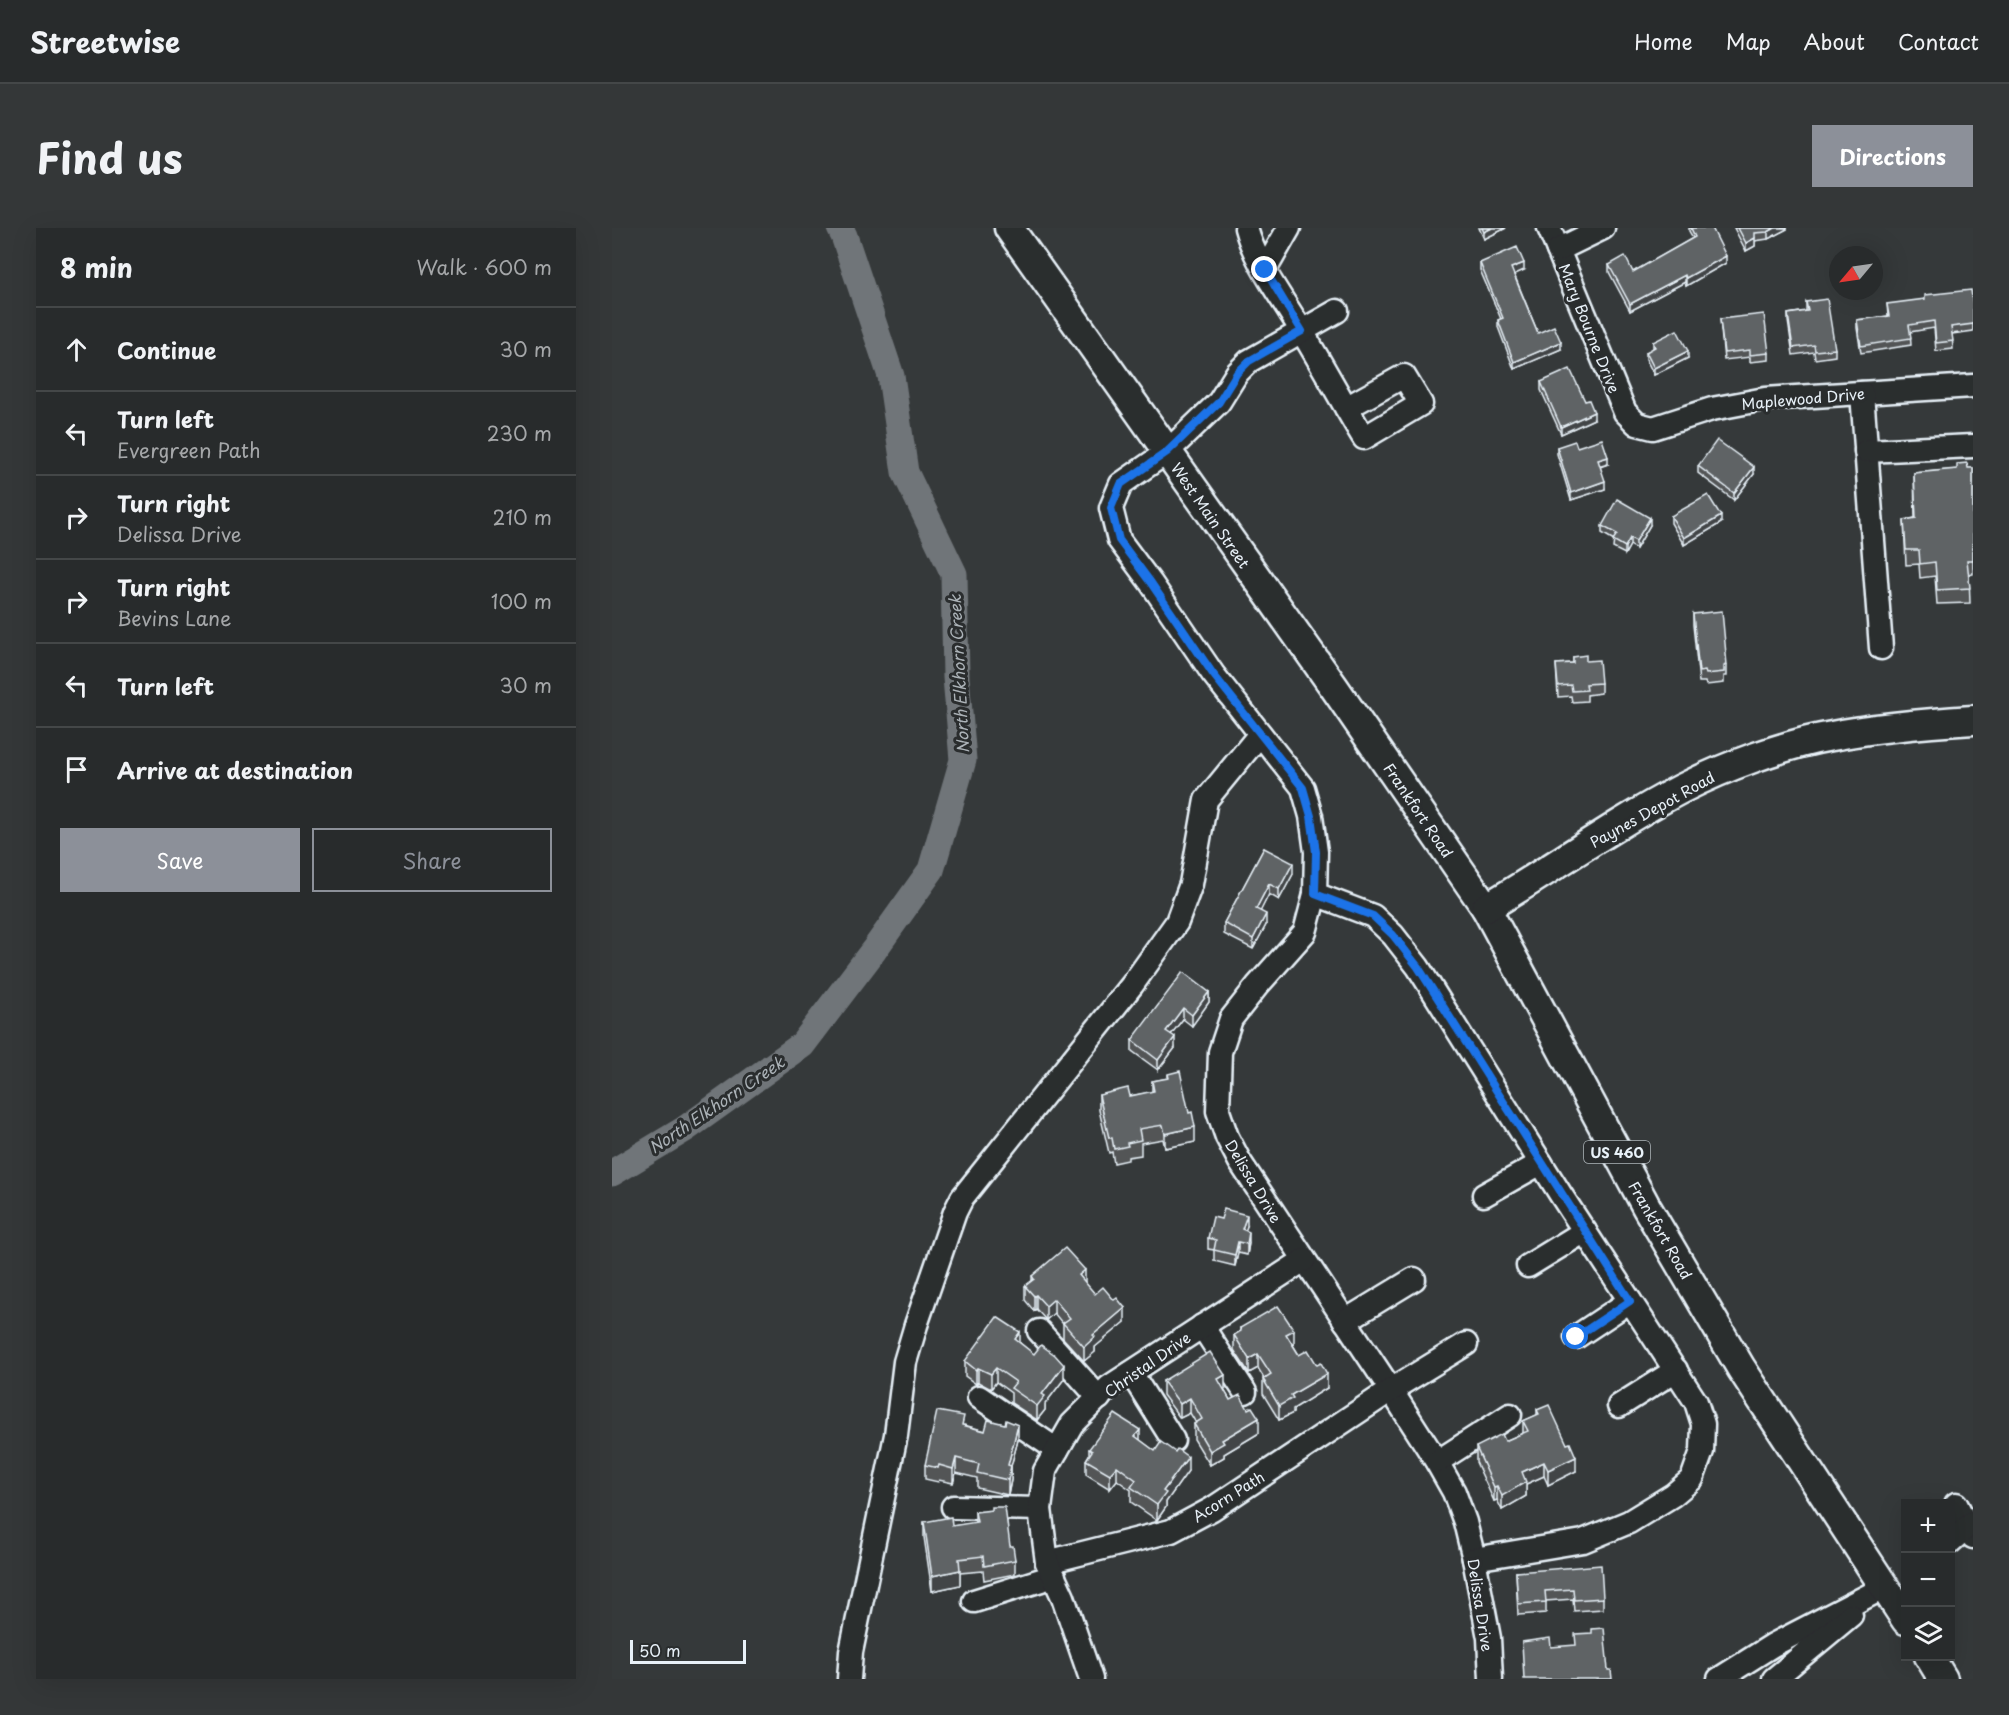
<!DOCTYPE html>
<html lang="en">
<head>
<meta charset="utf-8">
<style>
	:root { --surface:#282b2c; --page:#343738; --text:#f1f3f6; --muted:#a5a7a9; --line:#444748; --accent:#8c9099 }
	body { margin:0; font-family:"Playpen Sans",sans-serif; background:var(--page); color:var(--text) }
	.controls { position:absolute; right:18px; bottom:18px; display:grid; overflow:hidden; border-radius:0px; box-shadow:0 6px 24px #0002 }
	.controls button { width:54px; height:54px; display:grid; place-items:center; padding:0; border:0; border-bottom:2px solid var(--line); background:var(--surface); color:var(--text); font:30px sans-serif }
	.compass { position:absolute; left:1217px; top:18px; width:54px; height:54px; border-radius:50%; background:var(--surface); box-shadow:0 6px 24px #0002; rotate:241deg }
	.scale { position:absolute; left:18px; bottom:15px; width:116px; box-sizing:border-box; padding-left:6px; border:3px solid #e8f1f8; border-top:0; font-size:16px; line-height:21px; white-space:nowrap; color:#e8f1f8; -webkit-text-stroke:4px #2a2d2e; paint-order:stroke }
	.stop { position:absolute; width:18px; height:18px; margin:-14px; border:4px solid #1a73e8; border-radius:50%; background:#fff }
	.stop.end { background:#1a73e8; border-color:#fff; box-shadow:0 2px 6px #0008 }
	.list { margin:0; padding:0; list-style:none }
	h2 { display:flex; justify-content:space-between; align-items:center; height:78px; margin:0; padding:0 24px; font-size:26px }
	h2 small { font-size:20px; font-weight:400; color:var(--muted) }
	.list li { display:grid; grid-template-columns:39px 1fr auto; gap:18px; align-items:center; box-sizing:border-box; height:84px; padding:0 24px; border-top:2px solid var(--line) }
	.list b { display:block; font-size:22px; white-space:nowrap }
	.list p { margin:0; font-size:20px; white-space:nowrap; color:var(--muted) }
	.list em { font-size:20px; font-style:normal; color:var(--muted) }
	.actions { display:flex; gap:12px; padding:18px 24px }
	.actions a { flex:1; padding:14px 0; border:2px solid var(--accent); border-radius:0px; text-align:center; font-size:21px; color:var(--accent) }
	.actions .main { background:var(--accent); color:#fff }
	.icon { flex:none; width:33px; height:33px; fill:none; stroke:currentColor; stroke-width:2; stroke-linecap:round; stroke-linejoin:round }
	.map { position:relative; flex:none; width:1361px; height:1451px; overflow:hidden; border-radius:0px }
	header { display:flex; align-items:center; gap:36px; box-sizing:border-box; height:84px; padding:0 30px; background:var(--surface); border-bottom:2px solid var(--line) }
	header strong { font-size:28px }
	nav { display:flex; gap:33px; margin-inline-start:auto; font-size:21px }
	.intro { display:flex; align-items:center; justify-content:space-between; box-sizing:border-box; height:144px; padding:0 36px }
	h1 { margin:0; font-size:42px }
	.button { padding:15px 27px; border-radius:0px; background:var(--accent); color:#fff; font-size:21px; font-weight:700 }
	main { display:flex; gap:36px; padding:0 36px }
	aside { flex:1; background:var(--surface); border-radius:0px; box-shadow:0 6px 24px #0002 }
	.map>svg:first-child { display:block }
</style>
</head>
<body>
<header>
<strong>Streetwise</strong>
<nav><a>Home</a><a>Map</a><a>About</a><a>Contact</a></nav>
</header>
<div class="intro"><h1>Find us</h1><a class="button">Directions</a></div>
<main>
<aside>
<h2>8 min<small>Walk · 600 m</small></h2>
<ul class="list">
<li><svg class="icon" aria-label="ahead" viewBox="0 0 24 24"><path d="M12 20V5M6 11l6-6 6 6"/></svg><div><b>Continue</b></div><em>30 m</em></li>
<li><svg class="icon" aria-label="left" viewBox="0 0 24 24"><path d="M17 20v-9H6M10 6l-5 5 5 5"/></svg><div><b>Turn left</b><p>Evergreen Path</p></div><em>230 m</em></li>
<li><svg class="icon" aria-label="right" viewBox="0 0 24 24"><path d="M7 20v-9h11M14 6l5 5-5 5"/></svg><div><b>Turn right</b><p>Delissa Drive</p></div><em>210 m</em></li>
<li><svg class="icon" aria-label="right" viewBox="0 0 24 24"><path d="M7 20v-9h11M14 6l5 5-5 5"/></svg><div><b>Turn right</b><p>Bevins Lane</p></div><em>100 m</em></li>
<li><svg class="icon" aria-label="left" viewBox="0 0 24 24"><path d="M17 20v-9H6M10 6l-5 5 5 5"/></svg><div><b>Turn left</b></div><em>30 m</em></li>
<li><svg class="icon" aria-label="arrive" viewBox="0 0 24 24"><path d="M6 21V4h12l-3 4 3 4H6"/></svg><div><b>Arrive at destination</b></div></li>
</ul>
<div class="actions"><a class="main">Save</a><a>Share</a></div>
</aside>
<div class="map">
<svg width="1361" height="1451" viewBox="0 0 1361 1451">
	<rect width="100%" height="100%" fill="#35393a"/>
	<filter id="ink" filterUnits="userSpaceOnUse"><feTurbulence type="fractalNoise" baseFrequency=".0167" numOctaves="2"/><feDisplacementMap in="SourceGraphic" scale="12" xChannelSelector="R" yChannelSelector="G"/><feConvolveMatrix kernelMatrix="1 2 1 2 8 2 1 2 1" color-interpolation-filters="sRGB"/></filter>
	<g filter="url(#ink)">
		<g fill="none" stroke-linecap="round" stroke-linejoin="round">
			<!-- river -->
			<polyline stroke="#707579" stroke-width="27" points="0,945 73,901 190,817 262,722 319,642 351,532 344,449 342,346 293,244 279,148 232,8 228,0"/>
			<!-- minor casing -->
			<g stroke="#e8f1f8" stroke-width="27">
				<g id="minor">
					<path d="M634,0C644,37 670,69 689,102C711,138 730,174 752,210L809,176L792,148L734,180"/>
					<polyline points="937,0 1013,184 1025,196 1041,200 1100,181 1153,171 1361,158"/>
					<polyline points="946,22 991,0"/>
					<polyline points="653,42 677,0"/>
					<polyline points="725,83 637,133 625,145 607,174 555,224 509,256 499,280 507,312 539,355 601,446 691,560 699,588 704,624 703,666 693,704 645,758 619,791 608,824 606,883 615,909 628,934 779,1162 825,1234 842,1264 853,1294 862,1331 877,1410 879,1451"/>
					<polyline points="1250,165 1269,420"/>
					<polyline points="1254,223 1361,218"/>
					<polyline points="703,666 761,688 781,707 806,739 949,967 1084,1174 1091,1196 1090,1223 1080,1251 1061,1267 1017,1294 971,1313 862,1331"/>
					<polyline points="872,967 929,935"/>
					<polyline points="916,1038 973,1003"/>
					<polyline points="733,1093 802,1051"/>
					<polyline points="590,1098 633,1164"/>
					<polyline points="427,1103 487,1170"/>
					<polyline points="964,1109 1018,1073"/>
					<polyline points="519,1145 561,1212"/>
					<polyline points="367,1169 445,1222"/>
					<polyline points="1007,1178 1064,1142"/>
					<polyline points="825,1234 898,1187"/>
					<polyline points="1344,1276 1361,1309"/>
					<polyline points="341,1279 428,1281"/>
					<polyline points="1338,1314 1361,1294"/>
					<polyline points="435,1334 559,1303 600,1281 779,1162 854,1116"/>
					<polyline points="362,1373 442,1348"/>
					<polyline points="237,1451 239,1424 284,1207 293,1134 304,1097 343,984 350,970 520,757 565,694 579,656 594,572 648,506"/>
					<polyline points="479,1451 451,1369 435,1334 428,1281 433,1243 460,1196 497,1159 692,1032"/>
					<polyline points="1107,1451 1161,1417 1273,1359"/>
					<polyline points="1162,1451 1239,1387"/>
				</g>
			</g>
			<!-- major casing -->
			<g stroke="#e8f1f8" stroke-width="33">
				<g id="major">
					<polyline points="397,0 722,459 874,680 1035,980 1129,1140 1294,1392"/>
					<path d="M874,680C940,641 1002,596 1069,561C1112,539 1173,516 1220,508C1266,499 1314,495 1361,492"/>
					<polyline points="1317,1428 1331,1451"/>
				</g>
			</g>
			<!-- minor -->
			<use href="#minor" stroke="#2a2d2e" stroke-width="22"/>
			<!-- major -->
			<use href="#major" stroke="#2a2d2e" stroke-width="28"/>
		</g>
		<!-- wall -->
		<g fill="#525557" stroke="#e8f1f8" stroke-width="1.5">
			<polygon points="867,0 894,0 872,11"/>
			<polygon points="1077,0 1100,0 1114,35 1074,58 1073,54 1018,83 997,44 997,37 1021,44 1081,10 1077,3"/>
			<polygon points="1122,0 1175,0 1175,1 1156,11 1143,13 1143,18 1134,23"/>
			<polygon points="868,35 912,42 902,46 926,105 949,121 902,141 886,99 886,92 889,91 868,42"/>
			<polygon points="1194,74 1223,121 1223,128 1203,131 1202,124 1181,127 1176,93 1176,86 1194,83"/>
			<polygon points="1275,76 1361,77 1361,103 1340,106 1341,121 1324,123 1322,100 1298,104 1299,117 1249,125 1245,100 1245,92 1276,88"/>
			<polygon points="1108,91 1157,125 1157,132 1138,134 1138,129 1112,132"/>
			<polygon points="1041,114 1076,130 1042,147 1034,131 1034,124 1041,121"/>
			<polygon points="929,154 982,191 949,206 929,162"/>
			<polygon points="945,219 965,219 996,236 988,239 993,261 959,272 945,226"/>
			<polygon points="1086,238 1142,246 1122,272 1086,245"/>
			<polygon points="1361,240 1361,346 1357,347 1358,375 1325,376 1323,348 1308,350 1307,336 1294,337 1292,292 1303,290 1302,245"/>
			<polygon points="1059,288 1109,295 1072,317 1059,295"/>
			<polygon points="1038,297 1024,321 1018,317 1013,326 1001,320 1002,312 990,305 990,298"/>
			<polygon points="1081,386 1115,437 1115,448 1112,448 1112,455 1094,457 1093,454 1087,454 1081,397"/>
			<polygon points="961,429 974,433 989,455 989,465 975,467 975,473 960,474 959,468 946,469 944,436 961,435"/>
			<polygon points="652,620 681,646 667,672 657,666 648,683 654,697 641,721 612,706 612,695"/>
			<polygon points="597,764 597,774 580,798 571,791 559,806 563,820 546,842 520,823 520,812"/>
			<polygon points="556,846 583,914 553,920 551,911 529,915 529,927 516,929 516,932 502,935 500,924 497,925 487,882 487,867 518,868 540,864 540,853 556,850"/>
			<polygon points="635,998 633,1002 637,1015 635,1027 626,1025 623,1038 602,1033 602,1022 596,1021 596,1010"/>
			<polygon points="420,1048 473,1055 483,1066 513,1094 483,1119 483,1124 472,1133 451,1110 451,1096 442,1085 434,1092 424,1081 422,1083 413,1072 413,1058 420,1053"/>
			<polygon points="628,1100 682,1116 681,1117 687,1127 715,1160 681,1181 681,1185 667,1192 651,1166 651,1151 652,1150 646,1140 637,1145 622,1122 622,1107 628,1104"/>
			<polygon points="408,1115 452,1151 433,1176 433,1182 425,1192 399,1175 399,1165 384,1154 379,1161 366,1154 364,1156 353,1148 353,1133"/>
			<polygon points="551,1153 613,1161 612,1162 618,1172 647,1205 612,1226 612,1229 598,1237 582,1211 582,1196 584,1195 578,1185 568,1190 551,1167"/>
			<polygon points="925,1182 964,1243 936,1257 932,1248 914,1256 914,1268 890,1282 885,1272 882,1273 864,1234 864,1219 893,1213 911,1205 911,1193 925,1187"/>
			<polygon points="352,1197 406,1212 399,1238 399,1252 396,1267 365,1260 365,1250 344,1245 341,1255 327,1252 326,1254 313,1251 313,1237"/>
			<polygon points="528,1212 543,1223 576,1243 554,1274 554,1279 545,1292 519,1274 519,1262 505,1252 498,1261 474,1246 474,1232 477,1227 477,1221"/>
			<polygon points="363,1284 398,1318 403,1332 403,1346 372,1352 371,1343 348,1345 348,1357 320,1363 312,1309 312,1294 340,1298 363,1295"/>
			<polygon points="904,1344 991,1370 991,1381 962,1383 961,1371 934,1373 934,1385 906,1387"/>
		</g>
		<!-- shaded-wall -->
		<g fill="#424547" stroke="#e8f1f8" stroke-width="1.5">
			<polygon points="880,0 894,0 872,11 872,4"/>
			<polygon points="1163,0 1175,0 1175,1 1156,11 1156,4"/>
			<polygon points="1143,10 1143,18 1134,23 1134,15"/>
			<polygon points="1114,28 1114,35 1074,58 1074,50"/>
			<polygon points="912,35 912,42 899,48 899,40"/>
			<polygon points="1073,47 1073,54 1018,83 1018,76"/>
			<polygon points="949,114 949,121 902,141 902,134"/>
			<polygon points="1076,123 1076,130 1042,147 1042,140"/>
			<polygon points="982,184 982,191 949,206 949,199"/>
			<polygon points="996,229 996,236 986,239 986,232"/>
			<polygon points="1142,239 1142,246 1122,272 1122,265"/>
			<polygon points="993,253 993,261 959,272 959,265"/>
			<polygon points="1109,288 1109,295 1072,317 1072,310"/>
			<polygon points="1038,290 1038,297 1024,321 1024,313"/>
			<polygon points="1018,310 1018,317 1013,326 1013,319"/>
			<polygon points="681,635 681,646 667,672 667,661"/>
			<polygon points="657,656 657,666 644,692 644,681"/>
			<polygon points="654,686 654,697 641,721 641,711"/>
			<polygon points="597,764 597,774 580,798 580,787"/>
			<polygon points="571,780 571,791 554,813 554,803"/>
			<polygon points="563,809 563,820 546,842 546,832"/>
			<polygon points="583,899 583,914 553,920 553,906"/>
			<polygon points="635,987 635,998 630,1012 630,1001"/>
			<polygon points="637,1004 637,1015 635,1027 635,1016"/>
			<polygon points="626,1014 626,1025 623,1038 623,1027"/>
			<polygon points="473,1042 473,1056 467,1047"/>
			<polygon points="424,1067 424,1081 422,1083 422,1068"/>
			<polygon points="442,1071 442,1085 434,1092 434,1078"/>
			<polygon points="513,1080 513,1094 483,1119 483,1124 472,1133 472,1119 481,1107"/>
			<polygon points="682,1102 682,1116 674,1120 674,1106"/>
			<polygon points="408,1104 408,1118 403,1111"/>
			<polygon points="646,1126 646,1140 637,1145 637,1131"/>
			<polygon points="452,1137 452,1151 433,1176 433,1182 425,1192 425,1178 430,1166"/>
			<polygon points="366,1140 366,1154 364,1156 364,1142"/>
			<polygon points="384,1140 384,1154 379,1161 379,1146"/>
			<polygon points="715,1146 715,1160 681,1181 681,1185 667,1192 667,1178 679,1167"/>
			<polygon points="613,1147 613,1161 606,1165 606,1151"/>
			<polygon points="578,1170 578,1185 568,1190 568,1176"/>
			<polygon points="647,1190 647,1205 612,1226 612,1229 598,1237 598,1223 610,1212"/>
			<polygon points="406,1197 406,1212 399,1238 399,1252 396,1267 396,1237"/>
			<polygon points="528,1202 528,1216 523,1208"/>
			<polygon points="576,1229 576,1243 554,1274 554,1279 545,1292 545,1277 551,1263"/>
			<polygon points="964,1229 964,1243 936,1257 936,1242"/>
			<polygon points="344,1230 344,1245 341,1255 341,1241"/>
			<polygon points="932,1234 932,1248 914,1256 914,1268 890,1282 890,1268 910,1244"/>
			<polygon points="505,1238 505,1252 498,1261 498,1246"/>
			<polygon points="885,1258 885,1272 882,1273 882,1259"/>
			<polygon points="348,1342 348,1357 320,1363 320,1348"/>
		</g>
		<!-- building -->
		<g fill="#5f6365" stroke="#e8f1f8" stroke-width="1.5">
			<polygon points="870,0 880,0 872,4"/>
			<polygon points="1079,0 1100,0 1114,28 1074,50 1073,47 1018,76 997,37 1013,28 1021,44 1083,9"/>
			<polygon points="1126,0 1163,0 1156,4 1143,5 1143,10 1134,15"/>
			<polygon points="905,19 912,35 899,40 926,105 942,98 949,114 902,134 886,92 891,90 868,35"/>
			<polygon points="1359,62 1361,77 1361,96 1339,99 1341,113 1324,115 1322,93 1297,97 1299,110 1249,118 1245,92 1277,88 1275,76 1313,71 1313,67"/>
			<polygon points="1215,71 1223,121 1203,123 1202,117 1181,120 1176,86 1196,83 1194,74"/>
			<polygon points="1152,86 1157,125 1138,127 1138,122 1112,125 1108,91"/>
			<polygon points="1065,102 1076,123 1042,140 1034,124 1043,119 1041,114"/>
			<polygon points="958,141 973,173 977,172 982,184 949,199 929,154"/>
			<polygon points="990,211 996,229 986,232 993,253 959,265 945,219 963,213 965,219"/>
			<polygon points="1105,212 1142,239 1122,265 1086,238"/>
			<polygon points="1355,235 1356,240 1361,240 1361,332 1355,332 1358,360 1325,362 1323,334 1308,336 1307,322 1294,322 1292,292 1304,290 1302,245 1345,241 1345,236"/>
			<polygon points="1096,267 1109,288 1072,310 1059,288"/>
			<polygon points="1005,271 1038,290 1024,313 1018,310 1013,319 1001,312 1005,306 990,298"/>
			<polygon points="1110,383 1115,437 1112,438 1112,444 1094,446 1093,443 1087,444 1081,386"/>
			<polygon points="974,427 974,433 987,432 989,455 974,456 975,462 960,463 959,457 946,458 944,436 961,435 961,429"/>
			<polygon points="652,620 681,635 667,661 657,656 644,681 654,686 641,711 612,695"/>
			<polygon points="571,744 597,764 580,787 571,780 554,803 563,809 546,832 520,812"/>
			<polygon points="568,843 577,885 580,884 583,899 553,906 551,897 527,901 529,912 515,915 516,918 502,921 500,910 497,910 487,867 516,860 518,868 542,863 540,853 557,850 556,846"/>
			<polygon points="612,981 635,987 630,1001 637,1004 635,1016 626,1014 623,1027 602,1022 604,1012 596,1010 601,989 609,991"/>
			<polygon points="453,1020 473,1042 467,1047 483,1066 491,1059 502,1072 505,1070 513,1080 481,1107 483,1109 472,1119 451,1095 458,1090 442,1071 434,1078 424,1067 422,1068 413,1058 422,1051 420,1048"/>
			<polygon points="666,1078 682,1102 674,1106 687,1127 696,1122 705,1137 709,1135 715,1146 679,1167 681,1170 667,1178 651,1151 659,1146 646,1126 637,1131 622,1107 629,1103 628,1100"/>
			<polygon points="385,1089 408,1104 403,1111 422,1126 429,1117 443,1127 452,1137 430,1166 433,1168 425,1178 399,1160 404,1154 384,1140 379,1146 366,1140 364,1142 353,1133"/>
			<polygon points="598,1124 613,1147 606,1151 618,1172 628,1167 636,1181 640,1179 647,1190 610,1212 612,1215 598,1223 582,1196 590,1191 578,1170 568,1176 551,1153"/>
			<polygon points="937,1177 955,1216 958,1215 964,1229 936,1242 932,1234 910,1244 914,1254 890,1268 885,1258 882,1259 864,1219 890,1206 893,1213 916,1203 911,1193 927,1186 925,1182"/>
			<polygon points="325,1183 352,1188 350,1197 373,1203 376,1192 393,1196 394,1192 406,1197 396,1237 399,1238 396,1252 365,1245 367,1236 344,1230 341,1241 327,1237 326,1240 313,1237"/>
			<polygon points="503,1186 528,1202 523,1208 543,1223 549,1214 563,1224 565,1221 576,1229 551,1263 554,1265 545,1277 519,1259 524,1252 505,1238 498,1246 474,1232 480,1223 477,1221"/>
			<polygon points="380,1279 393,1279 398,1318 401,1318 403,1332 372,1338 371,1328 347,1331 348,1342 320,1348 312,1294 339,1289 340,1298 365,1294 363,1284 380,1282"/>
			<polygon points="989,1337 991,1370 962,1372 961,1361 933,1363 934,1374 906,1376 904,1344"/>
			<polygon points="992,1400 996,1442 999,1442 1000,1451 912,1451 910,1414 938,1410 939,1419 964,1417 963,1406 980,1405 980,1401"/>
		</g>
	</g>
	<g fill="none" stroke-linecap="round" stroke-linejoin="round" filter="url(#ink)">
		<!-- route -->
		<polyline stroke="#1a73e8" stroke-width="8" points="653,42 690,103 637,133 625,145 607,174 555,224 509,256 499,280 507,312 539,355 601,446 691,560 699,588 704,624 703,666 761,688 781,707 806,739 1018,1073 964,1109"/>
	</g>
	<g text-anchor="middle" dominant-baseline="central" stroke-width="6" stroke-linejoin="round" paint-order="stroke">
		<!-- shield labels -->
		<rect fill="#2a2d2e" stroke="#afb6bb" stroke-width="1.5" x="972" y="913" width="66" height="22" rx="4.5"/>
		<g font-size="14" font-weight="bold" fill="#e8f1f8">
			<text x="1005" y="924">US 460</text>
		</g>
		<!-- street labels -->
		<g font-size="15" fill="#e8f1f8" stroke="#2a2d2e">
			<text transform="translate(978 100) rotate(68)">Mary Bourne Drive</text>
			<text transform="translate(1191 170) rotate(-5)">Maplewood Drive</text>
			<text transform="translate(599 287) rotate(55)">West Main Street</text>
			<text transform="translate(1040 581) rotate(-29)">Paynes Depot Road</text>
			<text transform="translate(807 582) rotate(56)">Frankfort Road</text>
			<text transform="translate(642 953) rotate(59)">Delissa Drive</text>
			<text transform="translate(1049 1002) rotate(60)">Frankfort Road</text>
			<text transform="translate(535 1136) rotate(-35)">Christal Drive</text>
			<text transform="translate(616 1268) rotate(-32)">Acorn Path</text>
			<text transform="translate(869 1377) rotate(81)">Delissa Drive</text>
		</g>
		<!-- water labels -->
		<g font-size="16" font-style="italic" fill="#acb3b8" stroke="#2a2d2e">
			<text transform="translate(346 446) rotate(-93)">North Elkhorn Creek</text>
			<text transform="translate(104 876) rotate(-34)">North Elkhorn Creek</text>
		</g>
	</g>
</svg>
<div class="controls">
<button>+</button>
<button>−</button>
<button><svg class="icon" aria-label="layers" viewBox="0 0 24 24"><path d="M12 4l9 5-9 5-9-5zM3 14l9 5 9-5"/></svg></button>
</div>
<svg class="compass" viewBox="-18 -18 36 36"><path d="M0-13l5 13h-10z" fill="#e53935"/><path d="M0 13l5-13h-10z" fill="#a5a7a9"/></svg>
<div class="scale">50 m</div>
<div class="stop" style="left:964px;top:1109px"></div>
<div class="stop end" style="left:653px;top:42px"></div>
</div>
</main>
</body>
</html>
